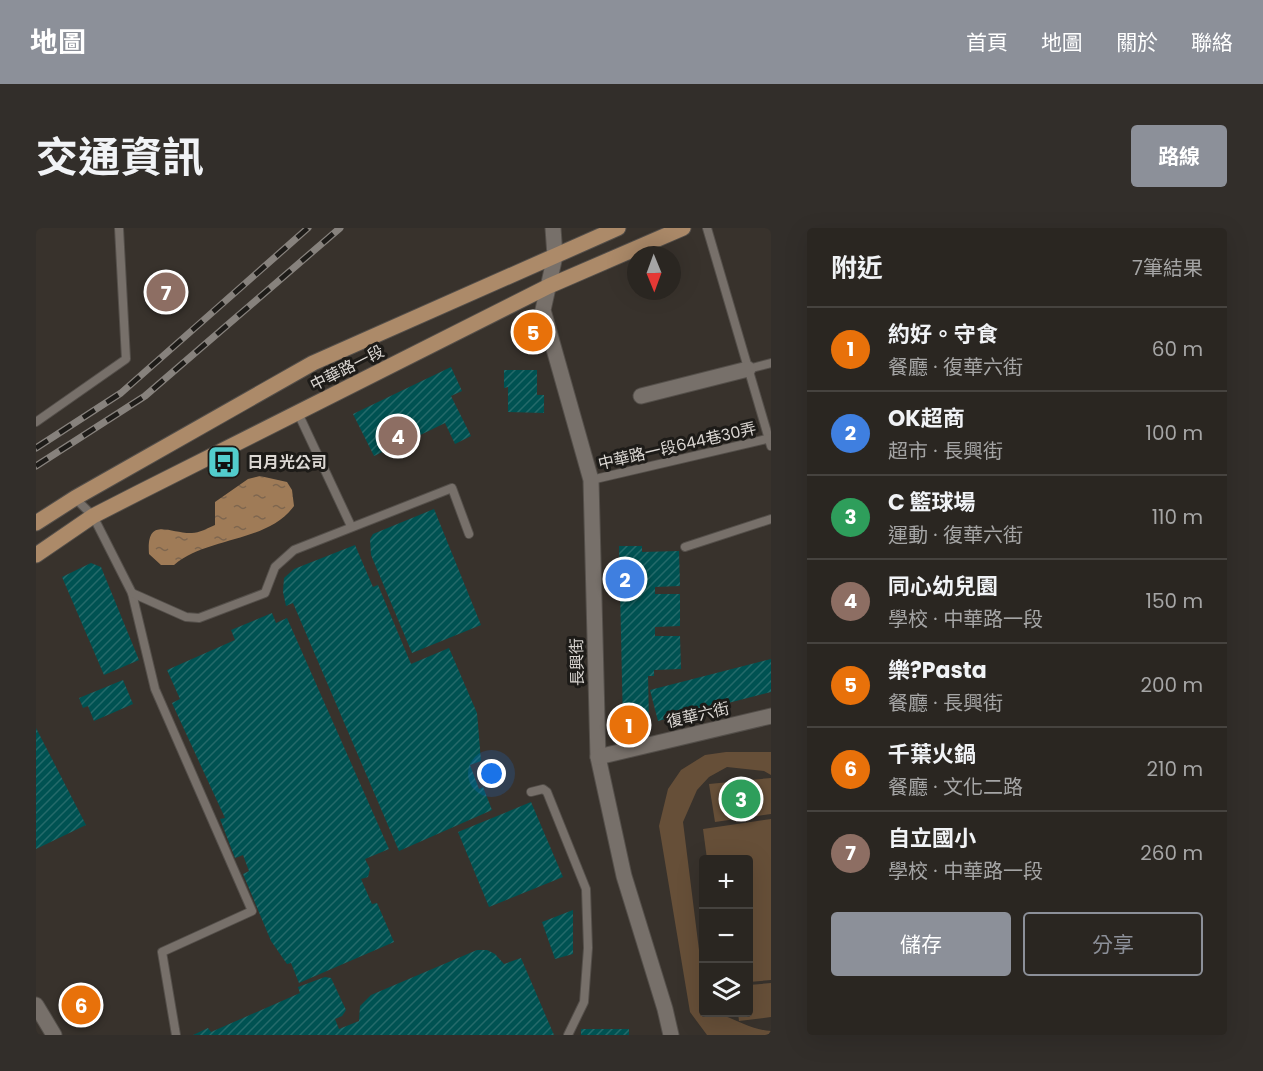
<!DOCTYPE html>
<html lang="zh-TW">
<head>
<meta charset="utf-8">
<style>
	:root { --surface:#2a2621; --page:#322e2a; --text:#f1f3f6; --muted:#a5a5a5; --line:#46433f; --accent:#8c9099 }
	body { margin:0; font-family:Poppins,"Noto Sans TC",sans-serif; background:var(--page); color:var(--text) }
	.controls { position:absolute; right:18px; bottom:18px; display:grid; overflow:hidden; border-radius:6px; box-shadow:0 6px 24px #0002 }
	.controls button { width:54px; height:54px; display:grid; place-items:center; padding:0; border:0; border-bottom:2px solid var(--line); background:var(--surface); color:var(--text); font:30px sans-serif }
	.compass { position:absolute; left:591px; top:18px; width:54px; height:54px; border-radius:50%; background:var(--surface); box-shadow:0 6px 24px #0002; rotate:179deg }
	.you { position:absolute; left:456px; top:546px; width:21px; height:21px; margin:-15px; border:4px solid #fff; border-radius:50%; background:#1a73e8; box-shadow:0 0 0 9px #1a73e833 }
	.badge { display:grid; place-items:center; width:39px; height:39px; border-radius:50%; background:var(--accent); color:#fff; font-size:20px; font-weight:700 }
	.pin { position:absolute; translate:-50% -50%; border:3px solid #fff; box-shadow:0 2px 6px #0006 }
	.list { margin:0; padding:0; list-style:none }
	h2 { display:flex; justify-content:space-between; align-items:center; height:78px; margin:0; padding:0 24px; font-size:26px }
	h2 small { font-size:20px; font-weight:400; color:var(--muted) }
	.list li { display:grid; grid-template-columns:39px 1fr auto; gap:18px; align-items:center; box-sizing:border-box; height:84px; padding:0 24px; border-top:2px solid var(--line) }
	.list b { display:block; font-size:22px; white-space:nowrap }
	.list p { margin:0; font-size:20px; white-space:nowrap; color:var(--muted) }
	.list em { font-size:20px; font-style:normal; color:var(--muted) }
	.actions { display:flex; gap:12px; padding:18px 24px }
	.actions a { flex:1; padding:14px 0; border:2px solid var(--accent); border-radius:6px; text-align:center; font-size:21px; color:var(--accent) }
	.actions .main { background:var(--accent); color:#fff }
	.icon { flex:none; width:33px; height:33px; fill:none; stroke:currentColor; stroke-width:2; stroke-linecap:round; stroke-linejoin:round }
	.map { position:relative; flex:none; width:735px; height:807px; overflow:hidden; border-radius:6px }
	header { display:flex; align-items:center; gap:36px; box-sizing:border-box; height:84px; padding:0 30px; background:var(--accent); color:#fff }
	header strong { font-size:28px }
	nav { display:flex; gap:33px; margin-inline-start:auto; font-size:21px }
	.intro { display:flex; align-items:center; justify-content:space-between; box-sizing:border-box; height:144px; padding:0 36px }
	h1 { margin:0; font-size:42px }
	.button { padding:15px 27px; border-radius:6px; background:var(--accent); color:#fff; font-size:21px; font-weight:700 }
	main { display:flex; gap:36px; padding:0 36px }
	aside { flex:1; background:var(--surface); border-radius:6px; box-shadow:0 6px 24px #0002 }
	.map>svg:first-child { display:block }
</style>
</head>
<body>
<header>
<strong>地圖</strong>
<nav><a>首頁</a><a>地圖</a><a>關於</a><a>聯絡</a></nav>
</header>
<div class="intro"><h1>交通資訊</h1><a class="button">路線</a></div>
<main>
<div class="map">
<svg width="735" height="807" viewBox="0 0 735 807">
	<defs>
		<pattern id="water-ripples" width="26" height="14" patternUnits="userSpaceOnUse" patternTransform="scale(1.5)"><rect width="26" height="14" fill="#9f7b57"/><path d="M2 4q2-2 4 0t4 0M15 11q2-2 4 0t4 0" fill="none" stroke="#7e664f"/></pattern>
		<pattern id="building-hatch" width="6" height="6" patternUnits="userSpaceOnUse" patternTransform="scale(1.5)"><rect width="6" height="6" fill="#005252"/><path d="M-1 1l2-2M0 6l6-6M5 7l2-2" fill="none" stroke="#256a6a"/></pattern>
	</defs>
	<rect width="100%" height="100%" fill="#38322c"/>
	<!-- grass -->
	<g fill="#664f38">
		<path d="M690,524H735V547L728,543L691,539L673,549L661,562L647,594L667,754L668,784C692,784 708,801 735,803V807H671L654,784L623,598L632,561L645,542L669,527Z"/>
		<polygon points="735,550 735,586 679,594 673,556"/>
		<polygon points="735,591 735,752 713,754 712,632 671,631 667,601"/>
		<polygon points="735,755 735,789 703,793 702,785 712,784 713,757"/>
	</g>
	<!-- water -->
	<path fill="url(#water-ripples)" d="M224,248L251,254L256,262L258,278C231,315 173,308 138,337H125L113,326C110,287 134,306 156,305C163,305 172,300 179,297V274L212,251Z"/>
	<!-- building -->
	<g fill="url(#building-hatch)">
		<polygon points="415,139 426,163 415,168 435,208 419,216 409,195 372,213 374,218 362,223 359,218 338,228 317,186"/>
		<polygon points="468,142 501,142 501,167 508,167 508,185 472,184 472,159 468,160"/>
		<polygon points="398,281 445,397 376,425 335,327 334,311 337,306"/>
		<polygon points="319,317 337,359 342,357 375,436 413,420 441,485 445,533 434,537 443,561 447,559 456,582 363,623 257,375 250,378 247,364 248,350 258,341"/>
		<polygon points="583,318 606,318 606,324 643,323 644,358 619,359 619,366 644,366 644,398 619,399 619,408 644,408 645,441 618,442 618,448 612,448 613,495 587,496"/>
		<polygon points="55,335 65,339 103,432 68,447 26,349"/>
		<polygon points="236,385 240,395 251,390 353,621 329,631 334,641 332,649 325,651 336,676 341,675 358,714 263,755 255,735 251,736 235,713 207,646 213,643 207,627 199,630 184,591 189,590 136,475 144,471 131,442 199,412 195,402"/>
		<polygon points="735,431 735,464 622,493 614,462"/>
		<polygon points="87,452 97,476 58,493 52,478 47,480 43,470"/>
		<polygon points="0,500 50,597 0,621"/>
		<polygon points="495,574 527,649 453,679 422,604"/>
		<polygon points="537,682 537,726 519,731 506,694"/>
		<polygon points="441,722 451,722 459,726 468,736 485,730 518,807 157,807 172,800 175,804 264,765 262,759 289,749 295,750 310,782 306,788 299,791 303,801 323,793 324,778 335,767"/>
		<rect x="545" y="801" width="48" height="6"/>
	</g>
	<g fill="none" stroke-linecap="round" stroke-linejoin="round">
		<!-- lane casing -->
		<g stroke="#544f4a" stroke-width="10">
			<g id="lane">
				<polyline points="671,0 735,218"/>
				<polyline points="712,141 735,135"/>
				<polyline points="262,185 315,298"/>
				<polyline points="0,194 90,131 83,0"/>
				<polyline points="555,252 735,210"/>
				<polyline points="39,270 57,288 96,365 119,461 216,683 126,724 140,807"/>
				<polyline points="649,319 735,291"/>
				<polyline points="96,365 150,389 163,390 229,365 239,339 258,322 416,260 433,306"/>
				<polyline points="495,564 507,561 511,564 550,661 552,720 548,774 532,807"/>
			</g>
		</g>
		<!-- street casing -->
		<g stroke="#544f4a" stroke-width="17">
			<g id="street">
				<polyline points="517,0 519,28 507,82 555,252 562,529 588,648 629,781 635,807"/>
				<polyline points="605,168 712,141"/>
				<polyline points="562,529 735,488"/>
				<polyline points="0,777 18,807"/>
			</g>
		</g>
		<!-- primary casing -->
		<g stroke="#544f4a" stroke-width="17">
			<g id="primary">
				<polyline points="0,295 39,270 277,135 582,0"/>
				<polyline points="0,327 57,288 102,265 513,58 647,0"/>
			</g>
		</g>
		<!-- lane -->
		<use href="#lane" stroke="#77706a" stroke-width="8"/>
		<!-- street -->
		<use href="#street" stroke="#77706a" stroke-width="15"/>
		<!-- primary -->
		<use href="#primary" stroke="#ac8a69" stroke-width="15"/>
		<!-- rail casing -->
		<g stroke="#87827d" stroke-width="7">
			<g id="rail">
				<polyline points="0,220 85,165 272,0"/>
				<polyline points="0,238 109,168 304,0"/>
			</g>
		</g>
		<!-- rail -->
		<use href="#rail" stroke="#1d1b18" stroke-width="4.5" stroke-dasharray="14" stroke-linecap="butt"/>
	</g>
	<!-- icons -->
	<defs>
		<g id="bus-square" transform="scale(1.725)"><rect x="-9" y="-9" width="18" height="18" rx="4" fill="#52cdcd" stroke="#1d1b18"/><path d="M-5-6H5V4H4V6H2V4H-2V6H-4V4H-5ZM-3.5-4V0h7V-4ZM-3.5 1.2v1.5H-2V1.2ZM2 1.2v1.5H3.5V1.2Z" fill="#111"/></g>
	</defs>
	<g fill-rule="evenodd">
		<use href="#bus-square" x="188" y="234"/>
	</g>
	<g text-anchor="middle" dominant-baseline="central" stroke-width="6" stroke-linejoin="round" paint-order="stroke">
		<!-- street labels -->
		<g font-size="16" fill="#dbd7d3" stroke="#1d1b18">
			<text transform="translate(311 140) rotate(-27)">中華路一段</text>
			<text transform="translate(641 218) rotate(-13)">中華路一段644巷30弄</text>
			<text transform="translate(541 434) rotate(-91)">長興街</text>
			<text transform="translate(662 487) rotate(-13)">復華六街</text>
		</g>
		<!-- poi labels -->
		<g font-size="16" font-weight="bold" fill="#dbd7d3" stroke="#1d1b18" text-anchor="start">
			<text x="211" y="234">日月光公司</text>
		</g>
	</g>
</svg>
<div class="controls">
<button>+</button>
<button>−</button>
<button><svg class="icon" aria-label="layers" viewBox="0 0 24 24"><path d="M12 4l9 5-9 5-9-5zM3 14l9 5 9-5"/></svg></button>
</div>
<svg class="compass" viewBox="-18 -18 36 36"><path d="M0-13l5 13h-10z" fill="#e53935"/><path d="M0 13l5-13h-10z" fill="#a5a5a5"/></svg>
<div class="you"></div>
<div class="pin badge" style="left:593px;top:497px;background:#e8710a">1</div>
<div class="pin badge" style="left:589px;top:351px;background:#3f7fe0">2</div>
<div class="pin badge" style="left:705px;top:571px;background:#2e9e5b">3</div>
<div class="pin badge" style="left:362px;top:208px;background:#8d6e63">4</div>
<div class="pin badge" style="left:497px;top:104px;background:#e8710a">5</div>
<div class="pin badge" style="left:45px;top:777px;background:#e8710a">6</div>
<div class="pin badge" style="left:130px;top:64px;background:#8d6e63">7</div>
</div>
<aside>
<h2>附近<small>7筆結果</small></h2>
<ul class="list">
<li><span class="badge" style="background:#e8710a">1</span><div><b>約好。守食</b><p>餐廳 · 復華六街</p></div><em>60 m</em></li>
<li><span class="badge" style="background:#3f7fe0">2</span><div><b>OK超商</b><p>超市 · 長興街</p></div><em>100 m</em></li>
<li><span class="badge" style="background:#2e9e5b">3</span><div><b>C 籃球場</b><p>運動 · 復華六街</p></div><em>110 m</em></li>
<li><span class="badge" style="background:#8d6e63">4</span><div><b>同心幼兒園</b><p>學校 · 中華路一段</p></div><em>150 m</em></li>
<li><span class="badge" style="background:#e8710a">5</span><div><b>樂?Pasta</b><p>餐廳 · 長興街</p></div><em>200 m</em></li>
<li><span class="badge" style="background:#e8710a">6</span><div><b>千葉火鍋</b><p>餐廳 · 文化二路</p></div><em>210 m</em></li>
<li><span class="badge" style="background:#8d6e63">7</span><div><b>自立國小</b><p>學校 · 中華路一段</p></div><em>260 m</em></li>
</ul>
<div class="actions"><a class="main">儲存</a><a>分享</a></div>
</aside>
</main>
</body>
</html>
